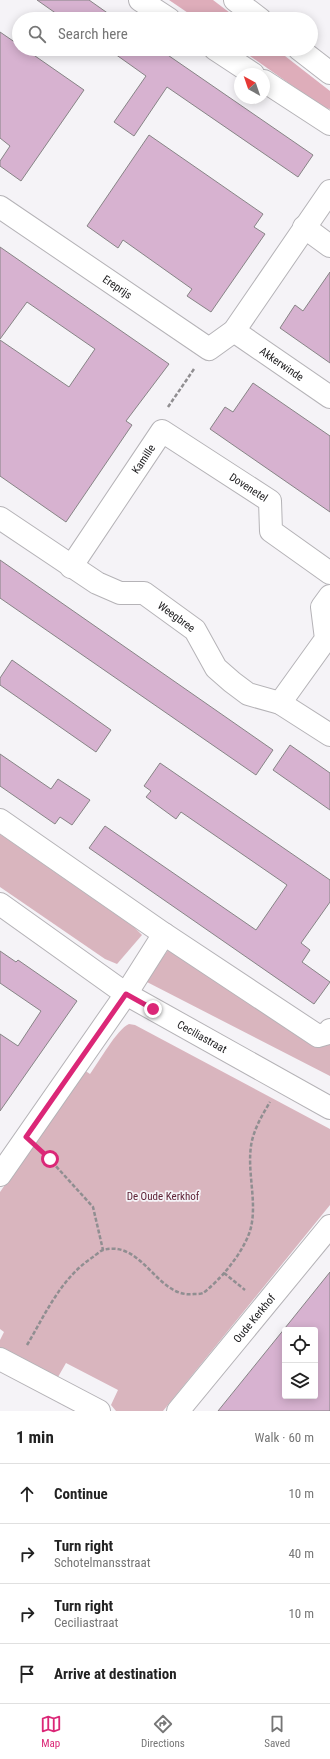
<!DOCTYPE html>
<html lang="en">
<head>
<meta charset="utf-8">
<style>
	:root { --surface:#fff; --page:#f2f2f2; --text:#222; --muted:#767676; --line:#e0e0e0; --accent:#db2777 }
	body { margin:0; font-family:"Roboto Condensed",sans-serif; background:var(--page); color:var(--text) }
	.controls { position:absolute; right:12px; bottom:12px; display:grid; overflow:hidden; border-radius:4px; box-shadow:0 2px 10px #0003 }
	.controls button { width:36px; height:36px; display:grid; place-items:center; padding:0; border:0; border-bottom:1px solid var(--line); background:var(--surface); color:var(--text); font:20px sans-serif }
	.compass { position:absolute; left:234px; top:68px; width:36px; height:36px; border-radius:50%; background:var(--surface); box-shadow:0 2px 10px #0003; rotate:320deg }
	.stop { position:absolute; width:12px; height:12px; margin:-9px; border:3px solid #db2777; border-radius:50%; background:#fff }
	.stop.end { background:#db2777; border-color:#fff; box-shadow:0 1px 4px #0008 }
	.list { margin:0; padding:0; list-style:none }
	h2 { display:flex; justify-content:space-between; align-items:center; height:52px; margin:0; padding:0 16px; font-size:17px }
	h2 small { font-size:13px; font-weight:400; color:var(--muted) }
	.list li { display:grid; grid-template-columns:26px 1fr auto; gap:12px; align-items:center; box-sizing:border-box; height:60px; padding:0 16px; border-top:1px solid var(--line) }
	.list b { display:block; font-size:15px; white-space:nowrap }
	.list p { margin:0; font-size:13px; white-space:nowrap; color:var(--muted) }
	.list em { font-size:13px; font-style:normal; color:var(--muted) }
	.icon { flex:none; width:22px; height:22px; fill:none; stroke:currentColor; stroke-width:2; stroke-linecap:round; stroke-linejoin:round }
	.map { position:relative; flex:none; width:330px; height:1411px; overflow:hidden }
	.search { position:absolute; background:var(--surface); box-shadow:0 2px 10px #0003; left:12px; right:12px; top:12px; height:44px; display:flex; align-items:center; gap:10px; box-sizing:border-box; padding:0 14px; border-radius:22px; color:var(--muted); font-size:15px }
	.sheet { height:292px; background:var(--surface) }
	nav { display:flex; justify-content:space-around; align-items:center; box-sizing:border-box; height:56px; border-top:1px solid var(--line); background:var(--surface); font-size:11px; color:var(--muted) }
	nav a { display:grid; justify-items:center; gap:2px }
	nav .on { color:var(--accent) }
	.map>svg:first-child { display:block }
</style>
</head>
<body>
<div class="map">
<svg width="330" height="1411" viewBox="0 0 330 1411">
	<rect width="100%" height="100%" fill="#f5f3f7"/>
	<!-- green -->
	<g fill="#d9b5be">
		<polygon points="0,834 134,927 142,935 117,964 105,959 0,887"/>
		<polygon points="169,949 308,1043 323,1043 330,1037 330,1076 145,981"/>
		<path d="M129,1024L135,1025L330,1129V1205L163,1411H116L111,1405L118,1390L66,1363L58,1377L0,1351V1340L4,1332L0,1329V1192L84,1070L90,1074C99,1062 117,1029 129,1024Z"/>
	</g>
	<!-- forest -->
	<g fill="#deadba">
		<polygon points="169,0 213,0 238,19 197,19"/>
		<polygon points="240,49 276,49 330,91 330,109 324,108"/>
	</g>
	<!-- building -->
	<g fill="#d7b2d0" stroke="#878486" fill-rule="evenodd">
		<polygon points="37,0 89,0 116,19 64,19"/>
		<polygon points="0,32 19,45 19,49 25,49 84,90 21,181 0,166 0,161 10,146 0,138"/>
		<polygon points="108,49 159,49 313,155 298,177 167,87 134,136 114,122 146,76"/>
		<polygon points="149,135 263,214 254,227 265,234 211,312 187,296 192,289 123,240 118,248 87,226"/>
		<polygon points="0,247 169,364 126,421 132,425 66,522 0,476 0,340 69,387 95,349 27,302 0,339"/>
		<polygon points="330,272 330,363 280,328 295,305 303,311"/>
		<polygon points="253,383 330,436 330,512 210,429 225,407 233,412"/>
		<polygon points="0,560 273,750 256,775 0,598"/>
		<polygon points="12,660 111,730 96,752 0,685 0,678"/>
		<polygon points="290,745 330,773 330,810 273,770"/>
		<polygon points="0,754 51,789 58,779 90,800 72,825 60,817 55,824 0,786"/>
		<polygon points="160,763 330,880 330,902 301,943 310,950 302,962 330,982 314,1004 89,848 105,826 256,930 287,885 181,812 176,819 146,797 151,791 144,786"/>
		<polygon points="0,951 16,962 18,960 77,1001 0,1111 0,1034 18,1046 41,1011 0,983"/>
		<path d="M330,1272V1411H218L281,1333ZM285,1330H315V1396H285Z"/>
	</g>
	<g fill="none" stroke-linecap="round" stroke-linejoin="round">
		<!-- street casing -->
		<g stroke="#b5b3b7" stroke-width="24">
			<g id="street">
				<polyline points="140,0 169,19"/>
				<polyline points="235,0 260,19"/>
				<polyline points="215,49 253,74"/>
				<polyline points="299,49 330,73"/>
				<polyline points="264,81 330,124"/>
				<path id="s1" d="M0,207L209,349L234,331L330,191"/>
				<polyline points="304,227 330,246"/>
				<path id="s2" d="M234,331L330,397"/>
				<path id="s3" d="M0,518L97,583L120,593H144L195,630L216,668L232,682L248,694L280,703L330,735"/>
				<path id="s4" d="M71,567L162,431L270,501L271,531L330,573"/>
				<polyline points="280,703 326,639 322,607 330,596"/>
				<polyline points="0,820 164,934 318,1036 328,1033 330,1030"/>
				<path id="s5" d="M0,904L126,994L330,1108"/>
				<polyline points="0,1175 126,994 164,934"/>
				<polyline points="0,1359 99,1411"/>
				<path id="s6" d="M178,1411L330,1226"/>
			</g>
		</g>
		<!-- path -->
		<g stroke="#908e91" stroke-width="2.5" stroke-dasharray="4 2" stroke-linecap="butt">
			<polyline points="168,407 194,369"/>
			<polyline points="44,1153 93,1207 103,1250"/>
			<polyline points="224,1273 245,1290"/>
			<path d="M27,1345C46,1313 61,1278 93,1257C96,1255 100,1251 103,1250C143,1239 157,1299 194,1294C197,1294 201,1294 203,1293C208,1290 221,1277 225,1272C235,1260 245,1246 250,1231C258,1204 247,1174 251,1146C253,1131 262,1115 270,1102"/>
		</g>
		<!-- street -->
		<use href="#street" stroke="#fff" stroke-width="22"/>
	</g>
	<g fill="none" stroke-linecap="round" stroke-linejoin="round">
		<!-- route -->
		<polyline stroke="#db2777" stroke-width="5" points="50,1159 26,1137 126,994 153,1009"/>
	</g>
	<g text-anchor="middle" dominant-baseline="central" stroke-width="3.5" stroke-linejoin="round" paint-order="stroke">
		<!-- street labels -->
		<g font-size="11" fill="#1b1a1c" stroke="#f5f3f7">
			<text stroke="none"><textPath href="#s1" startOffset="142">Ereprijs</textPath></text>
			<text stroke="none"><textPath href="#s2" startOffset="58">Akkerwinde</textPath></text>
			<text stroke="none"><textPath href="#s4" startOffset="130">Kamille</textPath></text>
			<text stroke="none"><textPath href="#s4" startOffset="267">Dovenetel</textPath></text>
			<text stroke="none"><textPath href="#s3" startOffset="206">Weegbree</textPath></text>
			<text stroke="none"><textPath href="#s5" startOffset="242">Ceciliastraat</textPath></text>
			<text stroke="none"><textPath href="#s6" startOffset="120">Oude Kerkhof</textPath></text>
		</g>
		<!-- park labels -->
		<g font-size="11" fill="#5f2438" stroke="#f5f3f7">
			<text x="163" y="1196">De Oude Kerkhof</text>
		</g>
	</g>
</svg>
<div class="controls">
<button><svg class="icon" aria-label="locate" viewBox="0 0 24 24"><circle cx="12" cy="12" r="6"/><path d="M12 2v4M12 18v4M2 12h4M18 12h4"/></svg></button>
<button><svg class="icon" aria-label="layers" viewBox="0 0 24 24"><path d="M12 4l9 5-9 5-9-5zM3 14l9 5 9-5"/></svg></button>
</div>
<svg class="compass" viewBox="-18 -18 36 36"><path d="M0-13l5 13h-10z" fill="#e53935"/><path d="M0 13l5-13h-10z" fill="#767676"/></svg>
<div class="stop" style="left:50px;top:1159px"></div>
<div class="stop end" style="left:153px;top:1009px"></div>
<div class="search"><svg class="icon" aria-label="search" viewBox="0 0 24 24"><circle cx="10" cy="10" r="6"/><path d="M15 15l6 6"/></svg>Search here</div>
</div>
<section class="sheet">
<h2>1 min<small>Walk · 60 m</small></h2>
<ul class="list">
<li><svg class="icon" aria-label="ahead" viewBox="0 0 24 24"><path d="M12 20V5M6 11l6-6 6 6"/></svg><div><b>Continue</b></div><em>10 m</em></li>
<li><svg class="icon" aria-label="right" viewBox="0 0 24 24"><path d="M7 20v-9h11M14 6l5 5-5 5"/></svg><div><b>Turn right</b><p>Schotelmansstraat</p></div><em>40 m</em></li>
<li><svg class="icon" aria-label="right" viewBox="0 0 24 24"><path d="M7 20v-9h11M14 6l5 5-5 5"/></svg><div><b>Turn right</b><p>Ceciliastraat</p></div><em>10 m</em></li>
<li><svg class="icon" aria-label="arrive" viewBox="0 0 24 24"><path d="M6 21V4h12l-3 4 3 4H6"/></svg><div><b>Arrive at destination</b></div></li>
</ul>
</section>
<nav>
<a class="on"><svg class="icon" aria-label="map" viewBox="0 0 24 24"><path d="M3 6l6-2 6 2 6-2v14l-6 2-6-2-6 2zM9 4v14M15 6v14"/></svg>Map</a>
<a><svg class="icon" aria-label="directions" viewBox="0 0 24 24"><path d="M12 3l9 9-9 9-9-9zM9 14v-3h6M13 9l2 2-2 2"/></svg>Directions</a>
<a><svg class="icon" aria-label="saved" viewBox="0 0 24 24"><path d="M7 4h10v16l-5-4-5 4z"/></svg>Saved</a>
</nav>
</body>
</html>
